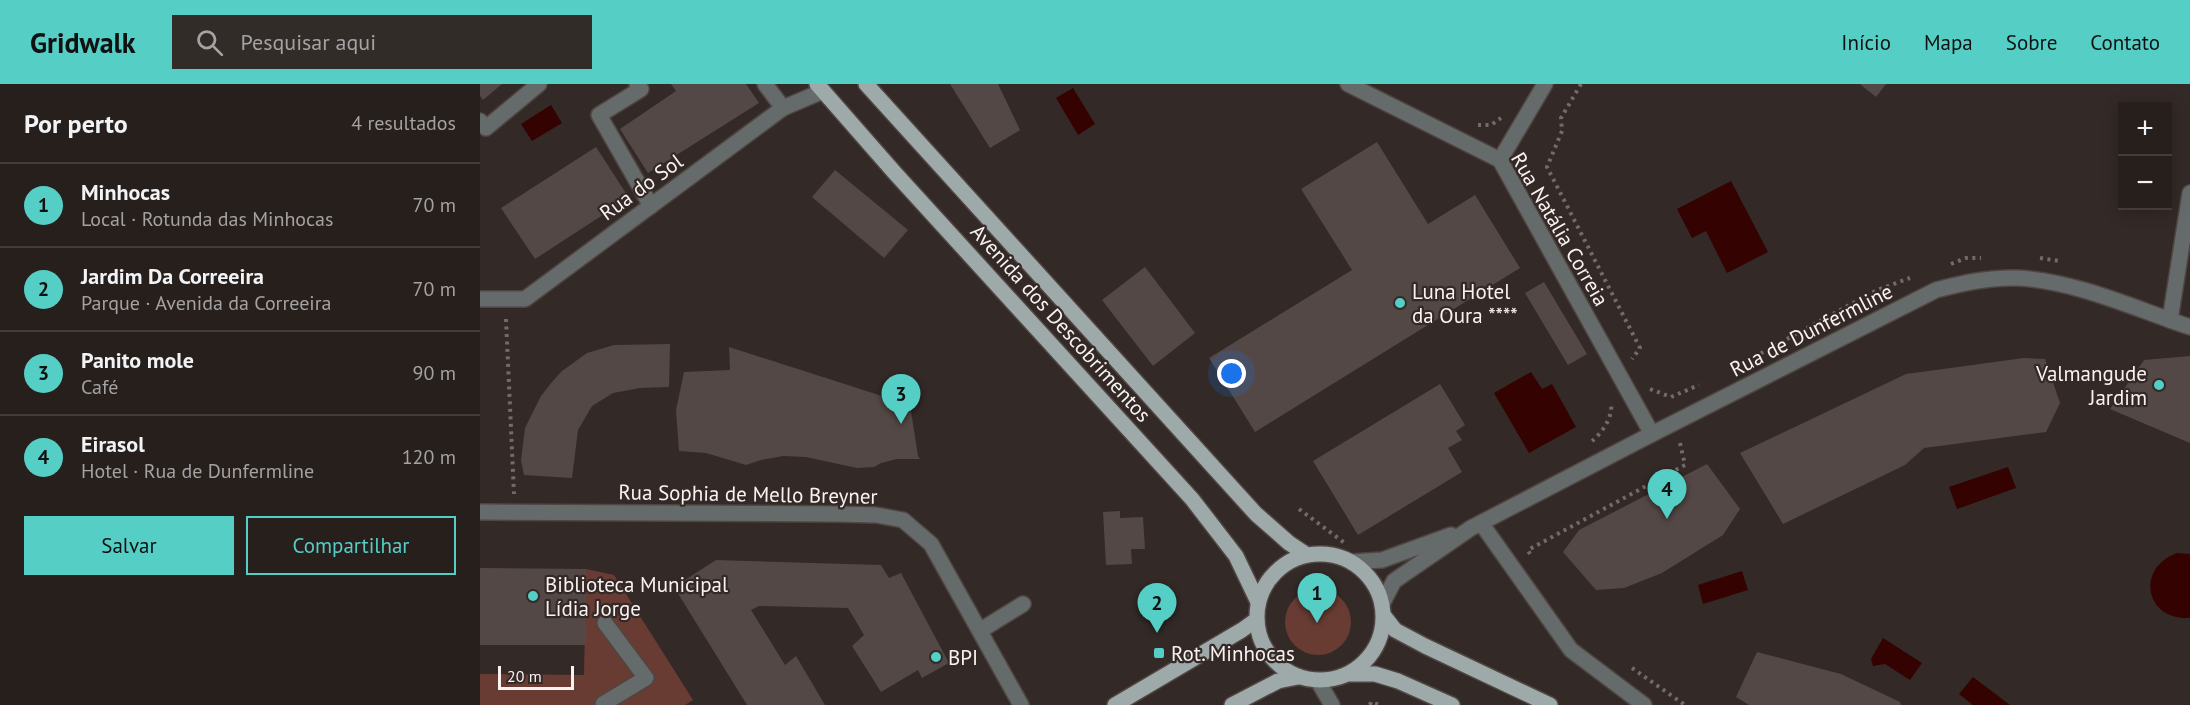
<!DOCTYPE html>
<html lang="pt">
<head>
<meta charset="utf-8">
<style>
	:root { --surface:#261f1c; --page:#322c29; --text:#f1f3f6; --muted:#a4a2a3; --line:#423d3b; --accent:#55cec6 }
	body { margin:0; font-family:"PT Sans",sans-serif; background:var(--page); color:var(--text) }
	.controls { position:absolute; right:18px; top:18px; display:grid; overflow:hidden; border-radius:0px; box-shadow:0 3px 15px #0003 }
	.controls button { width:54px; height:54px; display:grid; place-items:center; padding:0; border:0; border-bottom:2px solid var(--line); background:var(--surface); color:var(--text); font:30px sans-serif }
	.scale { position:absolute; left:18px; bottom:15px; width:76px; box-sizing:border-box; padding-left:6px; border:3px solid #faf2f1; border-top:0; font-size:16px; line-height:21px; white-space:nowrap; color:#faf2f1; -webkit-text-stroke:4px #332926; paint-order:stroke }
	.you { position:absolute; left:752px; top:290px; width:21px; height:21px; margin:-15px; border:4px solid #fff; border-radius:50%; background:#1a73e8; box-shadow:0 0 0 9px #1a73e833 }
	.badge { display:grid; place-items:center; width:39px; height:39px; border-radius:50%; background:var(--accent); color:#111; font-size:20px; font-weight:700 }
	.pin { position:absolute; translate:-50% -50px; filter:drop-shadow(0 2px 3px #0008) }
	.pin::after { content:''; position:absolute; top:32px; width:21px; height:18px; background:inherit; clip-path:polygon(0 0,100% 0,50% 100%) }
	.list { margin:0; padding:0; list-style:none }
	h2 { display:flex; justify-content:space-between; align-items:center; height:78px; margin:0; padding:0 24px; font-size:26px }
	h2 small { font-size:20px; font-weight:400; color:var(--muted) }
	.list li { display:grid; grid-template-columns:39px 1fr auto; gap:18px; align-items:center; box-sizing:border-box; height:84px; padding:0 24px; border-top:2px solid var(--line) }
	.list b { display:block; font-size:22px; white-space:nowrap }
	.list p { margin:0; font-size:20px; white-space:nowrap; color:var(--muted) }
	.list em { font-size:20px; font-style:normal; color:var(--muted) }
	.actions { display:flex; gap:12px; padding:18px 24px }
	.actions a { flex:1; padding:14px 0; border:2px solid var(--accent); border-radius:0px; text-align:center; font-size:21px; color:var(--accent) }
	.actions .main { background:var(--accent); color:#111 }
	.icon { flex:none; width:33px; height:33px; fill:none; stroke:currentColor; stroke-width:2; stroke-linecap:round; stroke-linejoin:round }
	.map { position:relative; flex:none; width:1710px; height:621px; overflow:hidden }
	header { display:flex; align-items:center; gap:36px; box-sizing:border-box; height:84px; padding:0 30px; background:var(--accent); color:#111 }
	header strong { font-size:28px }
	nav { display:flex; gap:33px; margin-inline-start:auto; font-size:21px }
	.search { width:420px; height:54px; background:var(--page); display:flex; align-items:center; gap:15px; box-sizing:border-box; padding:0 21px; border-radius:0px; color:var(--muted); font-size:22px }
	main { display:flex }
	aside { flex:1; background:var(--surface) }
	.map>svg:first-child { display:block }
</style>
</head>
<body>
<header>
<strong>Gridwalk</strong>
<div class="search"><svg class="icon" aria-label="search" viewBox="0 0 24 24"><circle cx="10" cy="10" r="6"/><path d="M15 15l6 6"/></svg>Pesquisar aqui</div>
<nav><a>Início</a><a>Mapa</a><a>Sobre</a><a>Contato</a></nav>
</header>
<main>
<aside>
<h2>Por perto<small>4 resultados</small></h2>
<ul class="list">
<li><span class="badge">1</span><div><b>Minhocas</b><p>Local · Rotunda das Minhocas</p></div><em>70 m</em></li>
<li><span class="badge">2</span><div><b>Jardim Da Correeira</b><p>Parque · Avenida da Correeira</p></div><em>70 m</em></li>
<li><span class="badge">3</span><div><b>Panito mole</b><p>Café</p></div><em>90 m</em></li>
<li><span class="badge">4</span><div><b>Eirasol</b><p>Hotel · Rua de Dunfermline</p></div><em>120 m</em></li>
</ul>
<div class="actions"><a class="main">Salvar</a><a>Compartilhar</a></div>
</aside>
<div class="map">
<svg width="1710" height="621" viewBox="0 0 1710 621">
	<rect width="100%" height="100%" fill="#332926"/>
	<!-- green -->
	<g fill="#693c33">
		<polygon points="106,485 134,491 213,616 205,621 0,621 0,590 104,591"/>
		<circle cx="838" cy="538" r="33"/>
	</g>
	<!-- water -->
	<g fill="#340200">
		<polygon points="593,4 615,40 598,51 576,14"/>
		<polygon points="71,21 82,39 52,57 41,40"/>
		<polygon points="1251,97 1288,168 1247,189 1226,147 1212,154 1197,125"/>
		<polygon points="1051,288 1062,305 1072,300 1096,343 1049,369 1014,309"/>
		<polygon points="1528,383 1536,404 1477,425 1469,403"/>
		<path d="M1697,469L1710,470V534C1665,537 1655,484 1697,469Z"/>
		<polygon points="1262,487 1268,506 1223,520 1218,501"/>
		<polygon points="1403,554 1442,579 1430,596 1405,580 1393,582 1391,575"/>
		<polygon points="1493,593 1530,621 1493,621 1479,610"/>
	</g>
	<!-- building -->
	<g fill="#544846">
		<polygon points="0,0 22,0 3,16 0,12"/>
		<polygon points="191,0 266,0 279,19 168,89 140,45 196,7"/>
		<polygon points="470,0 518,0 540,46 510,64"/>
		<polygon points="1380,0 1406,0 1396,13"/>
		<polygon points="897,58 948,140 995,111 1040,184 775,348 729,274 872,186 821,105"/>
		<polygon points="116,63 149,114 55,175 21,124"/>
		<polygon points="355,86 428,146 404,174 332,113"/>
		<polygon points="665,183 715,249 673,282 622,216"/>
		<polygon points="1064,198 1107,270 1088,281 1045,209"/>
		<polygon points="190,260 189,303 160,304 133,309 112,322 98,346 92,394 44,391 41,376 45,344 61,312 72,298 82,287 107,269 134,261"/>
		<polygon points="249,263 430,321 438,372 440,375 417,375 401,379 394,383 377,384 326,373 303,372 281,376 266,381 226,369 199,367 196,326 204,288 250,286"/>
		<polygon points="1710,272 1710,359 1630,325 1664,276"/>
		<polygon points="1544,274 1565,275 1580,319 1566,348 1444,364 1425,381 1303,440 1260,369 1426,290"/>
		<polygon points="960,300 985,341 976,347 982,356 968,364 982,388 878,451 833,377"/>
		<polygon points="1227,380 1260,425 1243,451 1182,489 1144,504 1116,506 1083,468 1099,446"/>
		<polygon points="640,427 640,434 663,433 665,465 651,465 652,480 626,481 623,428"/>
		<polygon points="236,476 401,481 409,494 421,489 469,579 442,594 438,586 401,608 372,562 384,551 368,524 279,522 271,526 305,581 316,572 345,621 267,621 194,503"/>
		<polygon points="0,484 106,485 106,561 0,561"/>
		<polygon points="1277,568 1361,590 1420,618 1421,621 1269,621 1256,613"/>
	</g>
	<g fill="none" stroke-linecap="round" stroke-linejoin="round">
		<!-- minor casing -->
		<g stroke="#4f4542" stroke-width="18">
			<g id="minor">
				<polyline points="157,0 161,5 119,31 171,122"/>
				<polyline points="285,0 303,24"/>
				<polyline points="868,0 1020,76 1172,350"/>
				<polyline points="0,37 6,44 59,0"/>
				<polyline points="1020,76 1065,0"/>
				<polyline points="0,215 45,215 303,24 343,7"/>
				<polyline points="1690,236 1710,109"/>
				<polyline points="0,428 356,430 396,431 423,436 451,460 541,621"/>
				<polyline points="1001,439 1091,566 1164,621"/>
				<polyline points="871,478 902,476 971,451"/>
				<path d="M902,520L914,497L991,444L1172,350L1456,206C1483,199 1510,193 1538,194C1596,197 1656,225 1710,243"/>
				<polyline points="501,546 543,520"/>
				<polyline points="838,597 852,621"/>
				<polyline points="124,621 123,620 166,594 125,539"/>
			</g>
		</g>
		<!-- major casing -->
		<g stroke="#4f4542" stroke-width="18">
			<g id="major">
				<polyline points="337,0 414,88 712,415 756,472 778,518"/>
				<polyline points="386,0 776,430 809,459 827,471"/>
				<circle cx="840" cy="533" r="63"/>
				<polyline points="904,532 915,546 945,562 1070,621"/>
				<polyline points="870,590 895,590 918,597 972,621"/>
				<polyline points="635,621 762,546 776,536"/>
				<polyline points="752,621 798,597 818,593"/>
			</g>
		</g>
		<!-- path -->
		<g stroke="#746b68" stroke-width="4" stroke-dasharray="3 4.5" stroke-linecap="butt">
			<polyline points="1101,0 1081,34 1082,47 1067,83 1160,264 1152,275"/>
			<polyline points="998,41 1011,41 1021,34"/>
			<polyline points="1560,174 1579,177"/>
			<polyline points="1471,180 1486,174 1501,174"/>
			<polyline points="26,235 34,410"/>
			<polyline points="1274,273 1397,206 1430,194"/>
			<polyline points="1170,305 1191,313 1219,301"/>
			<path d="M1112,357C1122,349 1133,333 1131,320"/>
			<polyline points="819,425 866,460"/>
			<polyline points="1050,470 1048,466 1205,381 1200,359 1202,358"/>
			<polyline points="1152,584 1205,621"/>
			<polyline points="890,621 891,618 900,621"/>
		</g>
		<!-- minor -->
		<use href="#minor" stroke="#656b6a" stroke-width="15"/>
		<!-- major -->
		<use href="#major" stroke="#9eaaa9" stroke-width="15"/>
	</g>
	<!-- markers -->
	<g fill="#55cec6" stroke="#332926" stroke-width="2">
		<circle cx="920" cy="219" r="6"/>
		<circle cx="1679" cy="301" r="6"/>
		<circle cx="53" cy="512" r="6"/>
		<rect x="673" y="563" width="12" height="12" rx="3"/>
		<circle cx="456" cy="573" r="6"/>
	</g>
	<g text-anchor="middle" dominant-baseline="central" stroke-width="4.5" stroke-linejoin="round" paint-order="stroke">
		<!-- street labels -->
		<g font-size="21" fill="#faf2f1" stroke="#332926">
			<text transform="translate(161 103) rotate(-36)">Rua do Sol</text>
			<text transform="translate(1080 145) rotate(60)">Rua Natália Correia</text>
			<text transform="translate(581 239) rotate(48)">Avenida dos Descobrimentos</text>
			<text transform="translate(1331 246) rotate(-27)">Rua de Dunfermline</text>
			<text transform="translate(268 410) rotate(1)">Rua Sophia de Mello Breyner</text>
		</g>
		<!-- poi labels -->
		<g font-size="21" fill="#faf2f1" stroke="#332926" text-anchor="start">
			<text x="932" y="207">Luna Hotel<tspan x="932" dy="24">da Oura ****</tspan></text>
			<text x="1667" y="289" text-anchor="end">Valmangude<tspan x="1667" dy="24">Jardim</tspan></text>
			<text x="65" y="500">Biblioteca Municipal<tspan x="65" dy="24">Lídia Jorge</tspan></text>
			<text x="691" y="569">Rot. Minhocas</text>
			<text x="468" y="573">BPI</text>
		</g>
	</g>
</svg>
<div class="controls">
<button>+</button>
<button>−</button>
</div>
<div class="scale">20 m</div>
<div class="you"></div>
<div class="pin badge" style="left:837px;top:539px">1</div>
<div class="pin badge" style="left:677px;top:549px">2</div>
<div class="pin badge" style="left:421px;top:340px">3</div>
<div class="pin badge" style="left:1187px;top:435px">4</div>
</div>
</main>
</body>
</html>
